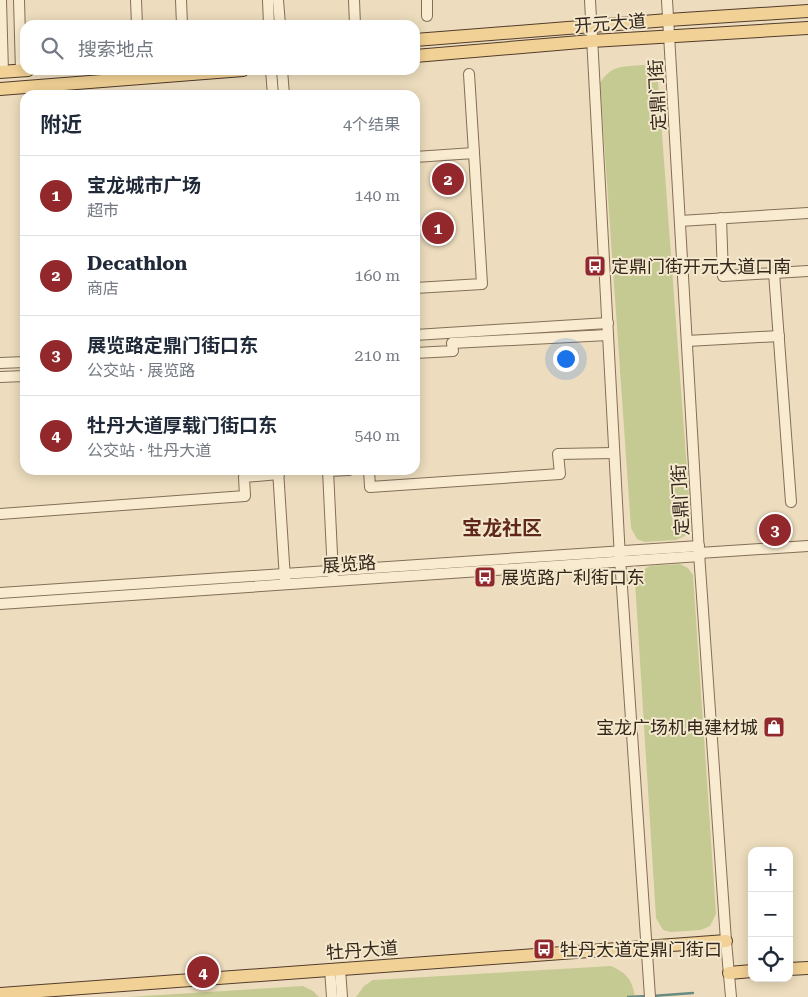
<!DOCTYPE html>
<html lang="zh">
<head>
<meta charset="utf-8">
<style>
	:root { --surface:#fff; --page:#f2f2f3; --text:#1f2937; --muted:#747a83; --line:#e0e1e3; --accent:#92282c }
	body { margin:0; font-family:"Roboto Serif","Noto Sans SC",serif; background:var(--page); color:var(--text) }
	.controls { position:absolute; right:15px; bottom:15px; display:grid; overflow:hidden; border-radius:10px; box-shadow:0 2px 12px #0003 }
	.controls button { width:45px; height:45px; display:grid; place-items:center; padding:0; border:0; border-bottom:1px solid var(--line); background:var(--surface); color:var(--text); font:25px sans-serif }
	.you { position:absolute; left:565px; top:358px; width:18px; height:18px; margin:-12px; border:4px solid #fff; border-radius:50%; background:#1a73e8; box-shadow:0 0 0 8px #1a73e833 }
	.badge { display:grid; place-items:center; width:32px; height:32px; border-radius:50%; background:var(--accent); color:#fff; font-size:16px; font-weight:700 }
	.pin { position:absolute; translate:-50% -50%; border:2px solid #fff; box-shadow:0 1px 5px #0006 }
	.list { margin:0; padding:0; list-style:none }
	h2 { display:flex; justify-content:space-between; align-items:center; height:65px; margin:0; padding:0 20px; font-size:21px }
	h2 small { font-size:16px; font-weight:400; color:var(--muted) }
	.list li { display:grid; grid-template-columns:32px 1fr auto; gap:15px; align-items:center; box-sizing:border-box; height:80px; padding:0 20px; border-top:1px solid var(--line) }
	.list b { display:block; font-size:19px; white-space:nowrap }
	.list p { margin:0; font-size:16px; white-space:nowrap; color:var(--muted) }
	.list em { font-size:16px; font-style:normal; color:var(--muted) }
	.icon { flex:none; width:28px; height:28px; fill:none; stroke:currentColor; stroke-width:2; stroke-linecap:round; stroke-linejoin:round }
	.map { position:relative; flex:none; width:808px; height:997px; overflow:hidden }
	.search { position:absolute; background:var(--surface); box-shadow:0 2px 12px #0003; left:20px; top:20px; width:400px; height:55px; display:flex; align-items:center; gap:12px; box-sizing:border-box; padding:0 18px; border-radius:15px; color:var(--muted); font-size:19px }
	.panel { position:absolute; background:var(--surface); box-shadow:0 2px 12px #0003; left:20px; top:90px; width:400px; height:385px; border-radius:15px }
	.map>svg:first-child { display:block }
</style>
</head>
<body>
<div class="map">
<svg width="808" height="997" viewBox="0 0 808 997">
	<rect width="100%" height="100%" fill="#edddbe"/>
	<!-- green -->
	<g fill="#c5ca92">
		<path d="M644,65L653,70L658,80L691,524L685,536L676,540L645,542L637,539L631,528L600,83C612,64 623,67 644,65Z"/>
		<polygon points="680,564 688,568 693,575 716,914 710,926 701,930 671,932 663,930 656,918 635,581 641,571 650,566"/>
		<path d="M611,966C627,973 632,980 635,997H356L364,986L373,980Z"/>
		<polygon points="303,986 313,991 319,997 128,997"/>
	</g>
	<g fill="none" stroke-linecap="round" stroke-linejoin="round">
		<!-- stream -->
		<g stroke="#698b82" stroke-width="2.5">
			<polyline points="652,996 693,993"/>
			<polyline points="628,997 647,996"/>
		</g>
		<!-- minor casing -->
		<g stroke="#846e57" stroke-width="12">
			<g id="minor">
				<polyline points="1,0 3,72"/>
				<polyline points="19,0 21,71"/>
				<polyline points="136,0 137,25"/>
				<polyline points="181,0 182,25"/>
				<polyline points="268,0 269,25"/>
				<polyline points="278,0 280,25"/>
				<polyline points="354,0 355,25"/>
				<polyline points="427,0 427,16"/>
				<polyline points="590,0 620,558 650,997"/>
				<polyline points="667,0 699,553 726,941 731,997"/>
				<polyline points="271,70 273,95"/>
				<polyline points="282,70 284,95"/>
				<polyline points="469,74 474,153"/>
				<polyline points="415,157 474,153 482,284 415,288"/>
				<polyline points="721,218 723,276 808,271"/>
				<polyline points="680,221 808,213"/>
				<polyline points="774,273 791,502"/>
				<polyline points="415,335 608,323"/>
				<polyline points="687,341 779,336"/>
				<polyline points="415,353 453,351 452,343 608,335"/>
				<polyline points="0,363 25,362"/>
				<polyline points="0,377 25,376"/>
				<polyline points="278,470 285,579"/>
				<polyline points="328,470 333,575"/>
				<polyline points="369,470 370,487 560,474 558,454 614,453"/>
				<polyline points="328,471 349,470"/>
				<polyline points="0,514 245,496 244,477 279,474"/>
				<polyline points="699,553 808,546"/>
				<polyline points="0,593 699,546"/>
				<polyline points="0,604 700,556"/>
				<polyline points="330,969 332,997"/>
				<polyline points="340,969 342,997"/>
			</g>
		</g>
		<!-- major casing -->
		<g stroke="#523c2c" stroke-width="14">
			<g id="major">
				<polyline points="415,40 668,20 808,11"/>
				<polyline points="415,56 592,41 808,28"/>
				<polyline points="0,72 28,70"/>
				<polyline points="0,89 243,70"/>
				<polyline points="789,969 808,968"/>
				<polyline points="729,973 752,971"/>
				<polyline points="0,994 726,941"/>
			</g>
		</g>
		<!-- minor -->
		<use href="#minor" stroke="#f8ebd0" stroke-width="10"/>
		<!-- major -->
		<use href="#major" stroke="#f1d195" stroke-width="12"/>
	</g>
	<!-- icons -->
	<defs>
		<g id="bus-square" transform="scale(1.125)"><rect x="-9" y="-9" width="18" height="18" rx="4" fill="#92282c" stroke="#f4e8cd"/><path d="M-5-6H5V4H4V6H2V4H-2V6H-4V4H-5ZM-3.5-4V0h7V-4ZM-3.5 1.2v1.5H-2V1.2ZM2 1.2v1.5H3.5V1.2Z" fill="#fff"/></g>
		<g id="shop-square" transform="scale(1.125)"><rect x="-9" y="-9" width="18" height="18" rx="4" fill="#92282c" stroke="#f4e8cd"/><path d="M-5-2.5h2.3a2.7 3.5 0 0 1 5.4 0H5L5.5 6h-11ZM-1.5-2.5h3a1.5 2.3 0 0 0-3 0Z" fill="#fff"/></g>
	</defs>
	<g fill-rule="evenodd">
		<use href="#bus-square" x="595" y="266"/>
		<use href="#bus-square" x="485" y="577"/>
		<use href="#shop-square" x="774" y="727"/>
		<use href="#bus-square" x="544" y="949"/>
	</g>
	<g text-anchor="middle" dominant-baseline="central" stroke-width="4" stroke-linejoin="round" paint-order="stroke">
		<!-- street labels -->
		<g font-size="18" fill="#34261b" stroke="#f4e8cd">
			<text transform="translate(610 23) rotate(-4)">开元大道</text>
			<text transform="translate(657 95) rotate(-93)">定鼎门街</text>
			<text transform="translate(680 500) rotate(-93)">定鼎门街</text>
			<text transform="translate(349 564) rotate(-4)">展览路</text>
			<text transform="translate(362 950) rotate(-4)">牡丹大道</text>
		</g>
		<!-- poi labels -->
		<g font-size="18" fill="#34261b" stroke="#f4e8cd" text-anchor="start">
			<text x="611" y="266">定鼎门街开元大道口南</text>
			<text x="501" y="577">展览路广利街口东</text>
			<text x="758" y="727" text-anchor="end">宝龙广场机电建材城</text>
			<text x="560" y="949">牡丹大道定鼎门街口</text>
		</g>
		<!-- quarter labels -->
		<g font-size="20" font-weight="bold" fill="#60281c" stroke="#f4e8cd">
			<text x="502" y="528">宝龙社区</text>
		</g>
	</g>
</svg>
<div class="controls">
<button>+</button>
<button>−</button>
<button><svg class="icon" aria-label="locate" viewBox="0 0 24 24"><circle cx="12" cy="12" r="6"/><path d="M12 2v4M12 18v4M2 12h4M18 12h4"/></svg></button>
</div>
<div class="you"></div>
<div class="pin badge" style="left:438px;top:228px">1</div>
<div class="pin badge" style="left:448px;top:179px">2</div>
<div class="pin badge" style="left:775px;top:530px">3</div>
<div class="pin badge" style="left:203px;top:972px">4</div>
<div class="search"><svg class="icon" aria-label="search" viewBox="0 0 24 24"><circle cx="10" cy="10" r="6"/><path d="M15 15l6 6"/></svg>搜索地点</div>
<section class="panel">
<h2>附近<small>4个结果</small></h2>
<ul class="list">
<li><span class="badge">1</span><div><b>宝龙城市广场</b><p>超市</p></div><em>140 m</em></li>
<li><span class="badge">2</span><div><b>Decathlon</b><p>商店</p></div><em>160 m</em></li>
<li><span class="badge">3</span><div><b>展览路定鼎门街口东</b><p>公交站 · 展览路</p></div><em>210 m</em></li>
<li><span class="badge">4</span><div><b>牡丹大道厚载门街口东</b><p>公交站 · 牡丹大道</p></div><em>540 m</em></li>
</ul>
</section>
</div>
</body>
</html>
